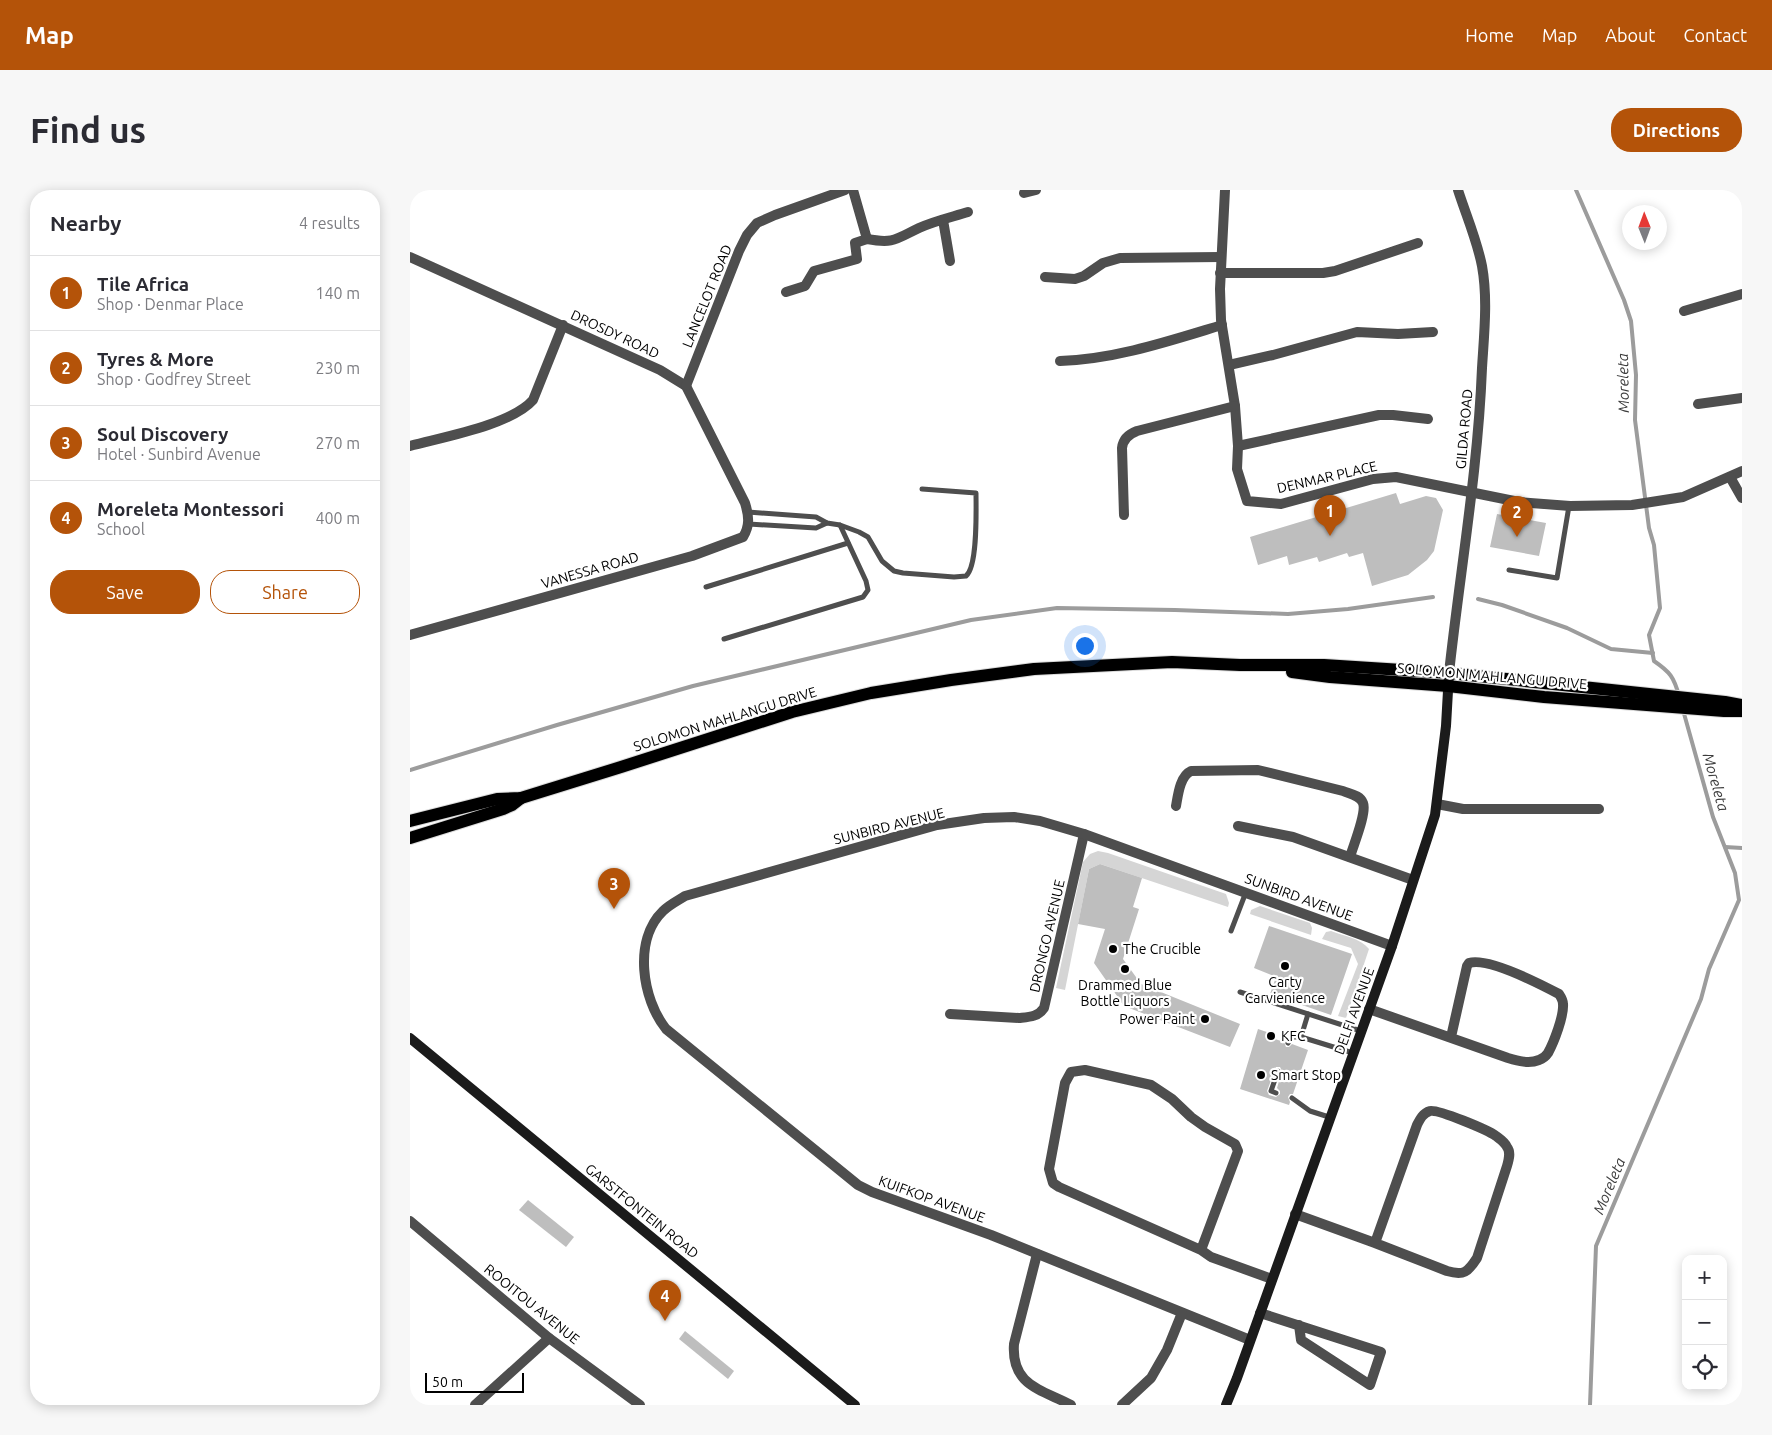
<!DOCTYPE html>
<html lang="en">
<head>
<meta charset="utf-8">
<style>
	:root { --surface:#fff; --page:#f7f7f7; --text:#2b2b33; --muted:#7c7c81; --line:#e1e1e2; --accent:#b45309 }
	body { margin:0; font-family:Ubuntu,sans-serif; background:var(--page); color:var(--text) }
	.controls { position:absolute; right:15px; bottom:15px; display:grid; overflow:hidden; border-radius:10px; box-shadow:0 2px 12px #0003 }
	.controls button { width:45px; height:45px; display:grid; place-items:center; padding:0; border:0; border-bottom:1px solid var(--line); background:var(--surface); color:var(--text); font:25px sans-serif }
	.compass { position:absolute; left:1212px; top:15px; width:45px; height:45px; border-radius:50%; background:var(--surface); box-shadow:0 2px 12px #0003; rotate:359deg }
	.scale { position:absolute; left:15px; bottom:12px; width:99px; box-sizing:border-box; padding-left:5px; border:2px solid #000; border-top:0; font-size:14px; line-height:18px; white-space:nowrap; color:#000; -webkit-text-stroke:4px #fff; paint-order:stroke }
	.you { position:absolute; left:674px; top:455px; width:18px; height:18px; margin:-12px; border:4px solid #fff; border-radius:50%; background:#1a73e8; box-shadow:0 0 0 8px #1a73e833 }
	.badge { display:grid; place-items:center; width:32px; height:32px; border-radius:50%; background:var(--accent); color:#fff; font-size:16px; font-weight:700 }
	.pin { position:absolute; translate:-50% -41px; filter:drop-shadow(0 1px 2px #0008) }
	.pin::after { content:''; position:absolute; top:26px; width:18px; height:15px; background:inherit; clip-path:polygon(0 0,100% 0,50% 100%) }
	.list { margin:0; padding:0; list-style:none }
	h2 { display:flex; justify-content:space-between; align-items:center; height:65px; margin:0; padding:0 20px; font-size:21px }
	h2 small { font-size:16px; font-weight:400; color:var(--muted) }
	.list li { display:grid; grid-template-columns:32px 1fr auto; gap:15px; align-items:center; box-sizing:border-box; height:75px; padding:0 20px; border-top:1px solid var(--line) }
	.list b { display:block; font-size:19px; white-space:nowrap }
	.list p { margin:0; font-size:16px; white-space:nowrap; color:var(--muted) }
	.list em { font-size:16px; font-style:normal; color:var(--muted) }
	.actions { display:flex; gap:10px; padding:15px 20px }
	.actions a { flex:1; padding:11px 0; border:1px solid var(--accent); border-radius:20px; text-align:center; font-size:18px; color:var(--accent) }
	.actions .main { background:var(--accent); color:#fff }
	.icon { flex:none; width:28px; height:28px; fill:none; stroke:currentColor; stroke-width:2; stroke-linecap:round; stroke-linejoin:round }
	.map { position:relative; flex:none; width:1332px; height:1215px; overflow:hidden; border-radius:20px }
	header { display:flex; align-items:center; gap:30px; box-sizing:border-box; height:70px; padding:0 25px; background:var(--accent); color:#fff }
	header strong { font-size:24px }
	nav { display:flex; gap:28px; margin-inline-start:auto; font-size:18px }
	.intro { display:flex; align-items:center; justify-content:space-between; box-sizing:border-box; height:120px; padding:0 30px }
	h1 { margin:0; font-size:35px }
	.button { padding:12px 22px; border-radius:20px; background:var(--accent); color:#fff; font-size:18px; font-weight:700 }
	main { display:flex; gap:30px; padding:0 30px }
	aside { flex:1; background:var(--surface); border-radius:20px; box-shadow:0 2px 12px #0003 }
	.map>svg:first-child { display:block }
</style>
</head>
<body>
<header>
<strong>Map</strong>
<nav><a>Home</a><a>Map</a><a>About</a><a>Contact</a></nav>
</header>
<div class="intro"><h1>Find us</h1><a class="button">Directions</a></div>
<main>
<aside>
<h2>Nearby<small>4 results</small></h2>
<ul class="list">
<li><span class="badge">1</span><div><b>Tile Africa</b><p>Shop · Denmar Place</p></div><em>140 m</em></li>
<li><span class="badge">2</span><div><b>Tyres &amp; More</b><p>Shop · Godfrey Street</p></div><em>230 m</em></li>
<li><span class="badge">3</span><div><b>Soul Discovery</b><p>Hotel · Sunbird Avenue</p></div><em>270 m</em></li>
<li><span class="badge">4</span><div><b>Moreleta Montessori</b><p>School</p></div><em>400 m</em></li>
</ul>
<div class="actions"><a class="main">Save</a><a>Share</a></div>
</aside>
<div class="map">
<svg width="1332" height="1215" viewBox="0 0 1332 1215">
	<rect width="100%" height="100%" fill="#fff"/>
	<!-- green -->
	<g fill="#d5d5d5">
		<polygon points="688,661 698,663 816,704 819,713 818,717 690,674 679,679 655,800 646,798 673,672 680,664"/>
		<polygon points="850,716 900,733 902,738 901,745 840,724 841,720"/>
		<path d="M921,741C934,746 950,748 959,759L936,828L928,826L948,774L941,758L912,749L916,742Z"/>
	</g>
	<g fill="none" stroke-linecap="round" stroke-linejoin="round">
		<!-- stream -->
		<g stroke="#9c9c9c" stroke-width="4">
			<path d="M1166,0L1214,110L1221,131L1226,185L1225,230L1239,338L1244,355L1250,418L1239,445L1244,471C1260,482 1264,487 1269,506"/>
			<polyline points="1068,409 1092,415 1157,438 1201,459 1243,463"/>
			<polyline points="0,580 147,535 283,496 561,430 647,418 765,420 878,424 938,419 1023,407"/>
			<polyline points="1315,657 1332,658"/>
			<polyline points="1180,1215 1186,1056 1291,809 1299,779 1329,710 1325,683 1303,627 1273,520"/>
		</g>
	</g>
	<!-- building -->
	<g fill="#bebebe" fill-rule="evenodd">
		<polygon points="986,303 990,314 1016,306 1026,308 1033,320 1024,361 1017,370 998,385 962,396 953,363 939,367 937,363 909,372 907,367 879,375 877,366 848,375 840,347"/>
		<polygon points="1087,324 1136,333 1129,366 1080,357"/>
		<polygon points="690,674 732,688 723,717 729,719 713,769 731,794 830,834 820,857 714,816 684,773 695,739 668,734 679,679"/>
		<polygon points="859,736 942,764 921,825 860,804 866,787 844,778"/>
		<path d="M848,839L866,845L865,849L874,852L876,857H879L882,854L898,860L883,904H880L878,907L880,912L879,915L830,899ZM866,877H870L872,881L867,898L870,901V904L866,907L859,905L857,901Z"/>
		<polygon points="118,1010 164,1047 156,1057 109,1020"/>
		<polygon points="275,1141 324,1181 318,1189 269,1149"/>
	</g>
	<g fill="none" stroke-linecap="round" stroke-linejoin="round">
		<!-- primary casing -->
		<g stroke="#dbdbdb" stroke-width="14">
			<g id="primary">
				<polyline points="882,482 920,487 1038,496 1134,507 1314,521 1332,521"/>
				<polyline points="0,631 87,609 111,608 211,577 382,522 461,503 541,490 624,479 762,472 830,475 914,475 1039,483 1315,512 1332,515"/>
				<polyline points="0,648 93,619 102,615 111,608"/>
			</g>
		</g>
		<!-- lane -->
		<g stroke="#4e4e4e" stroke-width="5">
			<path d="M338,322L406,327L417,333L430,335L449,342L458,347L472,371L484,381L493,383L544,387L556,386C568,376 566,319 566,303L512,299"/>
			<polyline points="339,334 406,338 417,333"/>
			<polyline points="1099,380 1147,388 1159,316"/>
			<polyline points="296,397 438,353"/>
			<polyline points="314,449 453,407 458,400 456,391 430,335"/>
			<polyline points="821,741 836,702"/>
			<polyline points="830,802 951,841"/>
			<polyline points="891,847 943,863"/>
			<polyline points="878,853 882,847 891,847 898,824"/>
			<polyline points="866,903 861,901 868,881"/>
			<polyline points="882,908 900,921 919,927"/>
		</g>
		<!-- street -->
		<g stroke="#4e4e4e" stroke-width="10">
			<polyline points="815,0 810,99 811,130 825,216 828,256 827,279 837,311 871,314 963,289 986,287 1109,312 1160,316 1222,315 1273,307 1332,281"/>
			<polyline points="614,3 626,0"/>
			<polyline points="533,30 540,71"/>
			<path d="M457,49C484,54 486,49 509,38C524,31 542,27 558,22"/>
			<path d="M0,67L250,180L276,196L335,313C339,326 340,336 333,347L282,366L0,445"/>
			<polyline points="810,83 913,83 925,81 1008,53"/>
			<polyline points="635,87 665,89 674,86 693,73 710,68 811,67"/>
			<polyline points="376,102 395,96 404,81 447,69 445,53 457,49 443,0"/>
			<polyline points="1274,121 1332,104"/>
			<path d="M650,171C706,169 759,151 812,135"/>
			<polyline points="819,175 863,165 947,142 988,144 1023,142"/>
			<polyline points="276,196 329,61 337,45 347,33 365,25 435,0"/>
			<polyline points="1288,214 1332,208"/>
			<path d="M0,256C33,247 101,235 123,210L153,135"/>
			<polyline points="828,256 969,225 983,225 1018,229"/>
			<polyline points="1320,287 1332,308"/>
			<path d="M714,325L712,258C713,249 719,244 727,241L825,216"/>
			<path d="M1039,483C1050,382 1068,280 1072,178C1074,145 1078,109 1072,76C1067,50 1056,25 1048,0"/>
			<polyline points="1027,614 1053,619 1189,619"/>
			<path d="M766,616C768,605 770,586 781,581L848,580L933,601C940,604 950,605 953,613C957,623 943,656 940,667"/>
			<polyline points="828,636 883,647 1003,690"/>
			<path d="M959,819L1098,868C1108,871 1119,874 1129,870C1132,869 1136,866 1138,863C1144,852 1154,826 1153,814C1153,810 1151,807 1149,804C1130,794 1078,767 1059,773L1057,776L1041,847"/>
			<path d="M540,824L609,828C619,827 628,827 634,818L674,644"/>
			<path d="M885,1024L965,1053L1037,1081C1054,1086 1058,1082 1067,1068L1097,976C1099,969 1101,962 1097,957C1095,952 1090,949 1086,946C1078,940 1028,919 1020,921C1013,923 1010,929 1007,935L965,1053"/>
			<polyline points="0,1031 139,1148 230,1215"/>
			<polyline points="791,1060 828,961 825,954 795,937 781,927 762,909 741,895 675,880 661,882 655,893 639,979 643,993 649,997 791,1060 801,1067 862,1089"/>
			<path d="M627,1064L604,1154C601,1195 630,1199 661,1215"/>
			<polyline points="850,1123 971,1162 960,1195 891,1150 889,1135"/>
			<path d="M840,1150L581,1045L462,1002L448,995L256,839C232,809 223,750 253,721C259,715 267,711 275,706L527,635L574,628L604,627L630,631L674,644L982,756"/>
			<polyline points="65,1215 139,1148"/>
			<polyline points="712,1215 741,1188 757,1160 772,1123"/>
		</g>
		<!-- secondary -->
		<g stroke="#1b1b1b" stroke-width="10">
			<polyline points="0,848 445,1215"/>
			<polyline points="816,1215 827,1188 982,756 1025,625 1036,536 1039,483"/>
		</g>
		<!-- primary -->
		<use href="#primary" stroke="#000" stroke-width="12"/>
	</g>
	<!-- markers -->
	<g fill="#000" stroke="#fff" stroke-width="2">
		<circle cx="703" cy="759" r="5"/>
		<circle cx="875" cy="776" r="5"/>
		<circle cx="715" cy="779" r="5"/>
		<circle cx="795" cy="829" r="5"/>
		<circle cx="861" cy="846" r="5"/>
		<circle cx="851" cy="885" r="5"/>
	</g>
	<g text-anchor="middle" dominant-baseline="central" stroke-width="4.5" stroke-linejoin="round" paint-order="stroke">
		<!-- street labels -->
		<g font-size="14" fill="#000" stroke="#fff">
			<text transform="translate(297 106) rotate(-68)">LANCELOT ROAD</text>
			<text transform="translate(205 144) rotate(25)">DROSDY ROAD</text>
			<text transform="translate(1054 239) rotate(-85)">GILDA ROAD</text>
			<text transform="translate(917 287) rotate(-13)">DENMAR PLACE</text>
			<text transform="translate(180 380) rotate(-16)">VANESSA ROAD</text>
			<text transform="translate(1082 486) rotate(5)">SOLOMON MAHLANGU DRIVE</text>
			<text transform="translate(315 529) rotate(-17)">SOLOMON MAHLANGU DRIVE</text>
			<text transform="translate(479 636) rotate(-14)">SUNBIRD AVENUE</text>
			<text transform="translate(889 707) rotate(20)">SUNBIRD AVENUE</text>
			<text transform="translate(637 746) rotate(-77)">DRONGO AVENUE</text>
			<text transform="translate(944 821) rotate(-70)">DELFI AVENUE</text>
			<text transform="translate(522 1009) rotate(20)">KUIFKOP AVENUE</text>
			<text transform="translate(232 1021) rotate(39)">GARSTFONTEIN ROAD</text>
			<text transform="translate(122 1114) rotate(39)">ROOITOU AVENUE</text>
		</g>
		<!-- poi labels -->
		<g font-size="14" fill="#000" stroke="#fff" text-anchor="start">
			<text x="713" y="759">The Crucible</text>
			<text x="875" y="792" text-anchor="middle">Carty<tspan x="875" dy="16">Carvienience</tspan></text>
			<text x="715" y="795" text-anchor="middle">Drammed Blue<tspan x="715" dy="16">Bottle Liquors</tspan></text>
			<text x="785" y="829" text-anchor="end">Power Paint</text>
			<text x="871" y="846">KFC</text>
			<text x="861" y="885">Smart Stop</text>
		</g>
		<!-- water labels -->
		<g font-size="15" font-style="italic" fill="#3d3d3d" stroke="#fff">
			<text transform="translate(1213 193) rotate(-91)">Moreleta</text>
			<text transform="translate(1306 592) rotate(74)">Moreleta</text>
			<text transform="translate(1199 996) rotate(-67)">Moreleta</text>
		</g>
	</g>
</svg>
<div class="controls">
<button>+</button>
<button>−</button>
<button><svg class="icon" aria-label="locate" viewBox="0 0 24 24"><circle cx="12" cy="12" r="6"/><path d="M12 2v4M12 18v4M2 12h4M18 12h4"/></svg></button>
</div>
<svg class="compass" viewBox="-18 -18 36 36"><path d="M0-13l5 13h-10z" fill="#e53935"/><path d="M0 13l5-13h-10z" fill="#7c7c81"/></svg>
<div class="scale">50 m</div>
<div class="you"></div>
<div class="pin badge" style="left:920px;top:346px">1</div>
<div class="pin badge" style="left:1107px;top:347px">2</div>
<div class="pin badge" style="left:204px;top:719px">3</div>
<div class="pin badge" style="left:255px;top:1131px">4</div>
</div>
</main>
</body>
</html>
